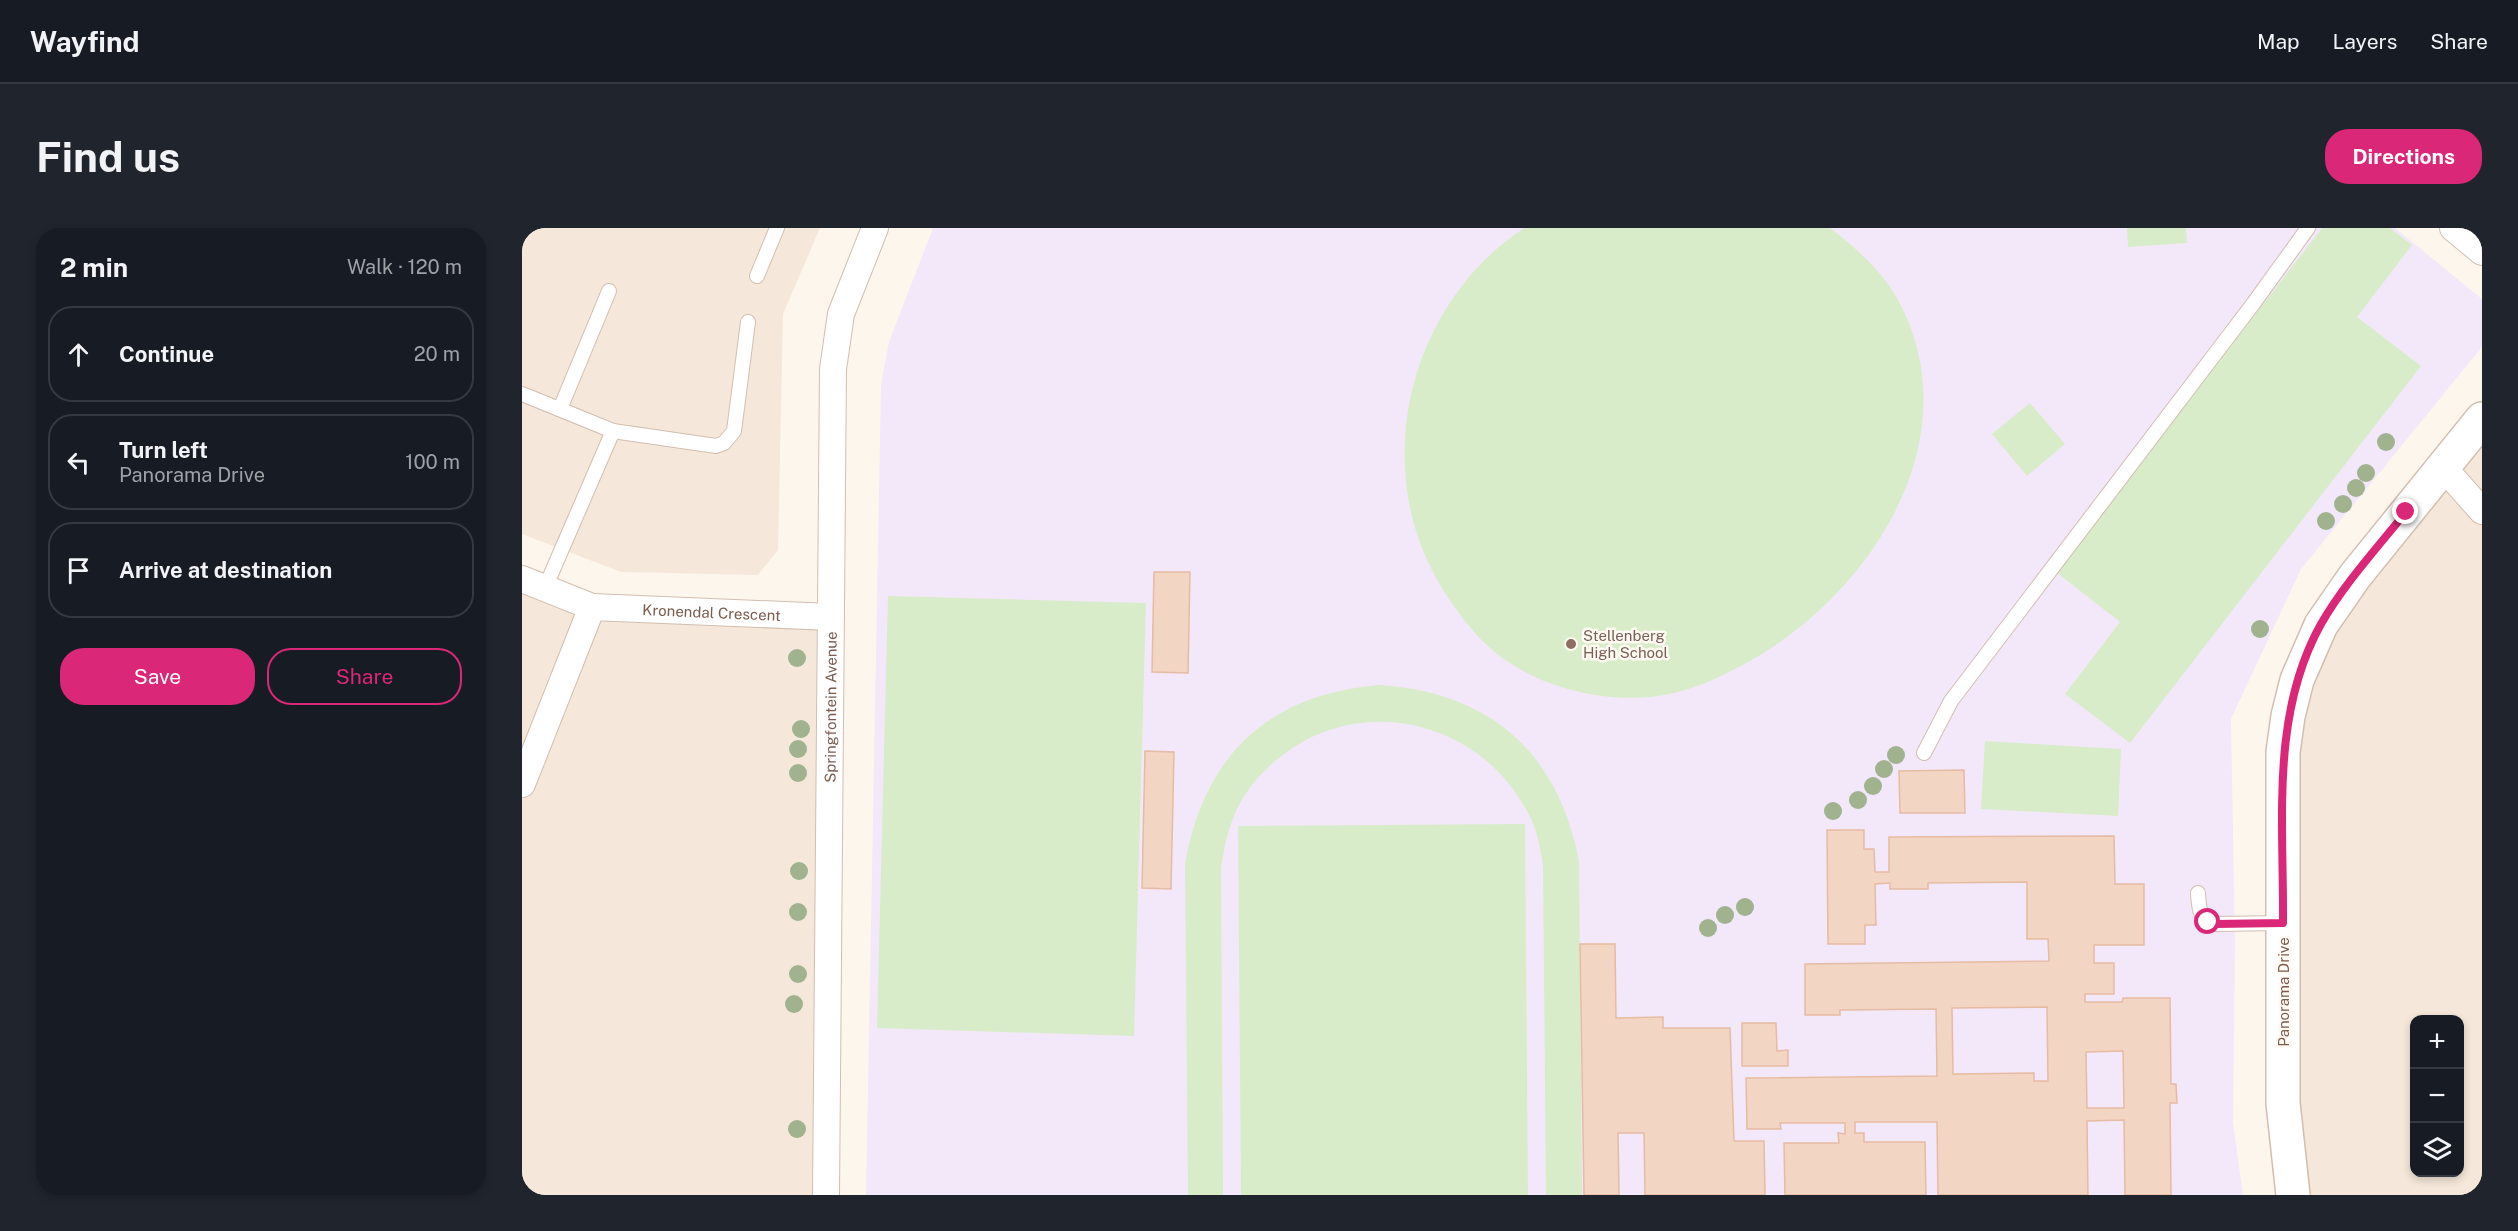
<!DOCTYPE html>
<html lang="en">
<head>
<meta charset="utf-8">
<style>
	:root { --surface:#171b24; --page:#20242c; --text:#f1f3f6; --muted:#9ea1a6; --line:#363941; --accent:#db2777 }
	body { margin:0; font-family:"Public Sans",sans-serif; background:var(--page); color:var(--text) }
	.controls { position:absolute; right:18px; bottom:18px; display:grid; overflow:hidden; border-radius:12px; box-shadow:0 3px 9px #0003 }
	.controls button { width:54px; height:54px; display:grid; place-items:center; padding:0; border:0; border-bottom:2px solid var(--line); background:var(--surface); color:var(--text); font:30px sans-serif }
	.stop { position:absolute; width:18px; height:18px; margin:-14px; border:4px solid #db2777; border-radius:50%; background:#fff }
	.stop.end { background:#db2777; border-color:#fff; box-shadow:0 2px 6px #0008 }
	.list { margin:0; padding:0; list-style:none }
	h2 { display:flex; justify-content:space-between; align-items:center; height:78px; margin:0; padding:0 24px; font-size:26px }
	h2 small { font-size:20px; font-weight:400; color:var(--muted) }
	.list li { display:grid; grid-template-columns:39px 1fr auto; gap:18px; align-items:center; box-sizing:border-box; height:96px; margin:0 12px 12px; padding:0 12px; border:2px solid var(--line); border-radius:24px }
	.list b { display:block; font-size:22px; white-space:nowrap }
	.list p { margin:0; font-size:20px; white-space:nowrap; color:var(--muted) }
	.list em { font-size:20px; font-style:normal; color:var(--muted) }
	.actions { display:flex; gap:12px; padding:18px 24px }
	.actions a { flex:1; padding:14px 0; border:2px solid var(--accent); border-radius:24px; text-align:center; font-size:21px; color:var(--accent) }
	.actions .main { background:var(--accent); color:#fff }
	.icon { flex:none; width:33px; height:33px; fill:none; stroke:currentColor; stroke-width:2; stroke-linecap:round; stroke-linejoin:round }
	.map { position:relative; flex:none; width:1960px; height:967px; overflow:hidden; border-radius:24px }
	header { display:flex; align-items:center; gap:36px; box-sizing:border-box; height:84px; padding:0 30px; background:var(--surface); border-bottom:2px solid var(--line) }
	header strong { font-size:28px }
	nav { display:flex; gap:33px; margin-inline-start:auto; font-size:21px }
	.intro { display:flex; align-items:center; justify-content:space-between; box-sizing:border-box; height:144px; padding:0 36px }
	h1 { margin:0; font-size:42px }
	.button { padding:15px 27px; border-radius:24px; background:var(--accent); color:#fff; font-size:21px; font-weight:700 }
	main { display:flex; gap:36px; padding:0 36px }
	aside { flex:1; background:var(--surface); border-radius:24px; box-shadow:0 3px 9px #0003 }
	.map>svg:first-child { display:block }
</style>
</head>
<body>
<header>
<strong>Wayfind</strong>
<nav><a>Map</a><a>Layers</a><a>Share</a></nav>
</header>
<div class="intro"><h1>Find us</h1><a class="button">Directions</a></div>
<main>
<aside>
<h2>2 min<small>Walk · 120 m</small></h2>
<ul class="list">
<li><svg class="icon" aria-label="ahead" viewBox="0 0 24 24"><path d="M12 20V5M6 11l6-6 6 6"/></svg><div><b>Continue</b></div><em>20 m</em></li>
<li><svg class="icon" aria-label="left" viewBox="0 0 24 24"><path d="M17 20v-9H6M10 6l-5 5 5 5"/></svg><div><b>Turn left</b><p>Panorama Drive</p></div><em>100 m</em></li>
<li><svg class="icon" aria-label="arrive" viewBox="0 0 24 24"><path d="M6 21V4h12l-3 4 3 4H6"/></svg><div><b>Arrive at destination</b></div></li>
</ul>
<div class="actions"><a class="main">Save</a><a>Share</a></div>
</aside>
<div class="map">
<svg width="1960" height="967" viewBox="0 0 1960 967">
	<rect width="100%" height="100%" fill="#fdf6ec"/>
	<!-- residential -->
	<g fill="#f5e8da" fill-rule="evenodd">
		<polygon points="0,0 298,0 261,86 256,322 236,347 99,344 0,306"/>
		<path d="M1960,188V967H1771V456ZM1892,792H1938V944H1892Z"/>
		<polygon points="0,347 72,375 305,384 302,967 0,967"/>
	</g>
	<!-- education -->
	<polygon fill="#f3e8fa" points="411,0 1873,0 1960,71 1960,119 1779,341 1709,491 1713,717 1711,895 1721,967 344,967 359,156 367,114"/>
	<!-- green -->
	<g fill="#d8ecc9">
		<path d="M1002,0H1308C1334,20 1359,42 1375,70C1452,209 1349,366 1226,434C1199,449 1172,462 1142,467C1108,473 1072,469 1039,459C1004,448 971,428 948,399C909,352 886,301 883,240C878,146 923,52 1002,0Z"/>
		<polygon points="1605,0 1664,0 1665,15 1606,19"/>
		<polygon points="1800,0 1868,0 1890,17 1835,89 1899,138 1608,515 1543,466 1598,394 1534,344"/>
		<polygon points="1508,175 1543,216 1505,248 1470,206"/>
		<polygon points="366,368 624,375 612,808 355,800"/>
		<path d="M857,457C968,464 1036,524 1057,633L1060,967H1024L1021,637C1018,619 1015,601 1006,585C961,498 851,466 769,521C744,538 722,562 711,590C705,606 702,622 699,639L701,967H666L663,636C682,527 747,466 857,457Z"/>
		<polygon points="1463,513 1599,521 1596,588 1459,581"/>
		<polygon points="1003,596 1006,967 719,967 716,598"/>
	</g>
	<!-- building -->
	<g fill="#f3d5c3" stroke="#e6bba3" stroke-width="1.5" fill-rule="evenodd">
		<polygon points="632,344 668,344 666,445 630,444"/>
		<polygon points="623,523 652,524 649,661 620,660"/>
		<polygon points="1442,542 1443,585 1378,585 1377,543"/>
		<path d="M1305,602H1342V621H1352L1353,644H1367V609L1592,608L1593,656H1622V717H1572V735H1592V766H1563V774H1600L1601,770H1648L1649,856H1654L1655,875H1648L1649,967H1603L1602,892L1565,893L1566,967H1416L1415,894H1333V905H1342V914H1403L1404,967H1263L1262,915H1317L1316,905L1323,906V895H1258L1259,901H1225L1224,850L1415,848L1414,781L1318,782V787H1283V736L1527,733L1526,711H1505V654L1406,655V661H1368V655L1353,656L1354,697H1343V716H1306ZM1525,779L1526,853H1512V845L1431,846L1430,780ZM1601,823L1602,880H1565L1564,824Z"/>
		<polygon points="1058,716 1093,716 1094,790 1141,789 1141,800 1208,800 1212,913 1242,913 1243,967 1123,967 1122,905 1096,905 1097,967 1062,967"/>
		<polygon points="1220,795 1254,795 1255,823 1266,822 1266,838 1220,838"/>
	</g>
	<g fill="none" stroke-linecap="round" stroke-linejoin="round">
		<!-- service casing -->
		<g stroke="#d1beb0" stroke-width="16">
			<g id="service">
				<polyline points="235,48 255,0"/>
				<polyline points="0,166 91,203 194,218 202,215 212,203 226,94"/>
				<polyline points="38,181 87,63"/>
				<polyline points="23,360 91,203"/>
				<polyline points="1402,525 1429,473 1731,76 1786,0"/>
				<path d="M1676,665C1677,680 1677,691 1693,696L1761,695"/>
			</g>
		</g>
		<!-- minor casing -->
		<g stroke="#d1beb0" stroke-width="28">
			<g id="minor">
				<polyline points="1931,0 1960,24"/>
				<polyline points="1921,239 1960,283"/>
				<polyline points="0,351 70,379"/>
				<path id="s1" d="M0,556L70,379L309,389"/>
				<path id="s2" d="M304,967L311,141L319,86L353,0"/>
			</g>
		</g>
		<!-- tertiary casing -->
		<g stroke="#d1beb0" stroke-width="36">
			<polyline id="tertiary" points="1771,967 1761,875 1761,524 1766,488 1775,452 1799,397 1833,348 1960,191"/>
		</g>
		<!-- service -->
		<use href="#service" stroke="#fff" stroke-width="14"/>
		<!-- minor -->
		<use href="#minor" stroke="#fff" stroke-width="26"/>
		<!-- tertiary -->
		<use href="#tertiary" stroke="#fff" stroke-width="33"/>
	</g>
	<!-- trees -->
	<g fill="#a0b28e">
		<circle cx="1864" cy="214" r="9"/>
		<circle cx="1844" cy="245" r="9"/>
		<circle cx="1834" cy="260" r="9"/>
		<circle cx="1821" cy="276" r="9"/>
		<circle cx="1804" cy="293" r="9"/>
		<circle cx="1738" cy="401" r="9"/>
		<circle cx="275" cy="430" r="9"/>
		<circle cx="279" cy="501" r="9"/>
		<circle cx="276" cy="521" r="9"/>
		<circle cx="1374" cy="527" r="9"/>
		<circle cx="1362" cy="541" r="9"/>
		<circle cx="276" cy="545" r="9"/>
		<circle cx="1351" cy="558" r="9"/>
		<circle cx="1336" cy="572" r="9"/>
		<circle cx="1311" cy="583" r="9"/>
		<circle cx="277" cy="643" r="9"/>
		<circle cx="1223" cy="679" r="9"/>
		<circle cx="276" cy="684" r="9"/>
		<circle cx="1203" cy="687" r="9"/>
		<circle cx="1186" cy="700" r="9"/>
		<circle cx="276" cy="746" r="9"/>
		<circle cx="272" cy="776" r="9"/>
		<circle cx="275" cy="901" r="9"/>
	</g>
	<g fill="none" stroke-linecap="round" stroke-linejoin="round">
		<!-- route -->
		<path stroke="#db2777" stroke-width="8" d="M1686,694L1693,696L1761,695C1762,595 1748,487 1799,396C1822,356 1855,320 1884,284"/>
	</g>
	<!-- markers -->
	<circle fill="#8d6e63" stroke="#fffaf3" stroke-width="2" cx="1049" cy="416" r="6"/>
	<g text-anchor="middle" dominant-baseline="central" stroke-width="5" stroke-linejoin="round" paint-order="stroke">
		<!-- street labels -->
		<g font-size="15" fill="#7a5c4d" stroke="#fffaf3">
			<text stroke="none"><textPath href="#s1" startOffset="310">Kronendal Crescent</textPath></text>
			<text stroke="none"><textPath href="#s2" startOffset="488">Springfontein Avenue</textPath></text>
			<text transform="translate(1761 764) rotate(-90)">Panorama Drive</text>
		</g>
		<!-- education labels -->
		<g font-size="15" fill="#785e54" stroke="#fffaf3" text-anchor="start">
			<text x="1061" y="407">Stellenberg<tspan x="1061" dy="17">High School</tspan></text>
		</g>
	</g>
</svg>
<div class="controls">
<button>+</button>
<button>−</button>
<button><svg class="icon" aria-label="layers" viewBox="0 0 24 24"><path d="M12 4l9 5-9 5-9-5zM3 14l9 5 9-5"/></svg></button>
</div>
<div class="stop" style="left:1686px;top:694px"></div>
<div class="stop end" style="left:1884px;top:284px"></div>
</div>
</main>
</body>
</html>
